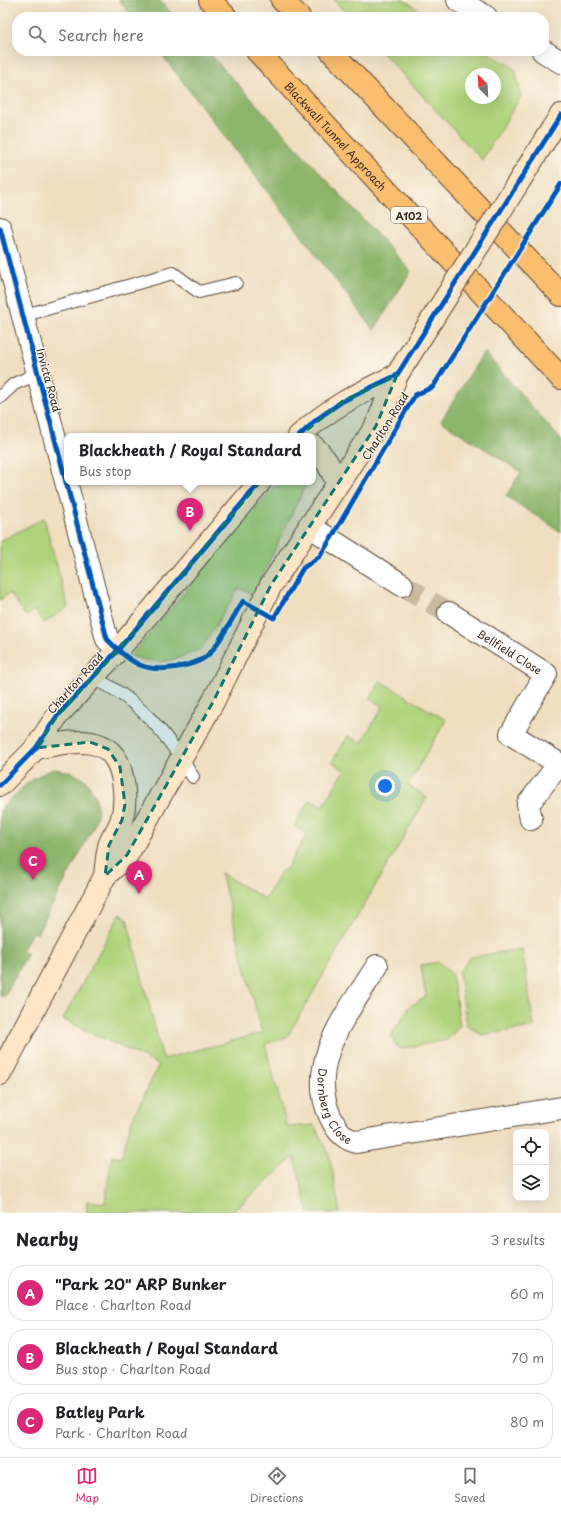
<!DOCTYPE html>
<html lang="en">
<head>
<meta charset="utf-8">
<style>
	:root { --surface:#fff; --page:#f6f6f6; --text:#202124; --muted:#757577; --line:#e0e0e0; --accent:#db2777 }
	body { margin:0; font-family:"Playpen Sans",sans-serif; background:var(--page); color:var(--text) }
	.controls { position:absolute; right:12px; bottom:12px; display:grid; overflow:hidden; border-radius:8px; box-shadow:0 4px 16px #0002 }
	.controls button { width:36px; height:36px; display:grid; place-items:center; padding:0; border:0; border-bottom:1px solid var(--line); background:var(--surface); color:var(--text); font:20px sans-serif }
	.compass { position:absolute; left:465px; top:68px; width:36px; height:36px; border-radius:50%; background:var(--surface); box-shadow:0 4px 16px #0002; rotate:336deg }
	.you { position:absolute; left:385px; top:786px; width:14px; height:14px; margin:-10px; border:3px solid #fff; border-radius:50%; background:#1a73e8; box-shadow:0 0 0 6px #1a73e833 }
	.badge { display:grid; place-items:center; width:26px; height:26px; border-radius:50%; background:var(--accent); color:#fff; font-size:13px; font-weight:700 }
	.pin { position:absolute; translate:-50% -33px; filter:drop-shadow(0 1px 2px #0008) }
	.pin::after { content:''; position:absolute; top:21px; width:14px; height:12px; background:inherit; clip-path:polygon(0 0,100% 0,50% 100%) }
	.popup { position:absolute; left:64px; top:433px; width:252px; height:52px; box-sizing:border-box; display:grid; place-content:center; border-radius:8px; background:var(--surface); filter:drop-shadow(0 1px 3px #0005); font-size:13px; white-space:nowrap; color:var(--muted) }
	.popup b { font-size:15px; color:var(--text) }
	.popup::after { content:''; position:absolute; left:50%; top:100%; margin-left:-8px; border:8px solid transparent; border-top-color:var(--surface) }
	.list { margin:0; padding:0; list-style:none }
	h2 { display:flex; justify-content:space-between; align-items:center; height:52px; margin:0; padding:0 16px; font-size:17px }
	h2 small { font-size:13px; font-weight:400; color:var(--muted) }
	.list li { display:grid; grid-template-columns:26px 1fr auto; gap:12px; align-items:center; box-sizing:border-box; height:56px; margin:0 8px 8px; padding:0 8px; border:1px solid var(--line); border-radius:16px }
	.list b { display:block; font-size:15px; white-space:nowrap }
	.list p { margin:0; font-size:13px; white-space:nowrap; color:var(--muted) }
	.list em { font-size:13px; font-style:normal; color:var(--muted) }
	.icon { flex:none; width:22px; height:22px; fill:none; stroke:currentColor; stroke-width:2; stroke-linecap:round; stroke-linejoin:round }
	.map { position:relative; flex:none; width:561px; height:1213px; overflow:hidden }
	.search { position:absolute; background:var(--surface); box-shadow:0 4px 16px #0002; left:12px; right:12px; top:12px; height:44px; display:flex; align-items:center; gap:10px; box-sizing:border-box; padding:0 14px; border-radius:16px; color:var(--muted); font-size:15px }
	.sheet { height:244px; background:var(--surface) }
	nav { display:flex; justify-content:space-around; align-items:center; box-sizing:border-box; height:56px; border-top:1px solid var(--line); background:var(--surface); font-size:11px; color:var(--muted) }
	nav a { display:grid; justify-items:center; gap:2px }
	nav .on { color:var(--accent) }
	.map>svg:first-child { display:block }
</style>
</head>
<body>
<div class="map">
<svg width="561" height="1213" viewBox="0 0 561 1213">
	<rect width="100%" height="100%" fill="#fbf7ec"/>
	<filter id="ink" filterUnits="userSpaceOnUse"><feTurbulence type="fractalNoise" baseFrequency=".025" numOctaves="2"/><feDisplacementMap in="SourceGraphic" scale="8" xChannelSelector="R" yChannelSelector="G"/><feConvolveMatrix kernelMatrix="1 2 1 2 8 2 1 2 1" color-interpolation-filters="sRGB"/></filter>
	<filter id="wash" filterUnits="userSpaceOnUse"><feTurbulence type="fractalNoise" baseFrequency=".012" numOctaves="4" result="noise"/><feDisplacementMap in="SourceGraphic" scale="16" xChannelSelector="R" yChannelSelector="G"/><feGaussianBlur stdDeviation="0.9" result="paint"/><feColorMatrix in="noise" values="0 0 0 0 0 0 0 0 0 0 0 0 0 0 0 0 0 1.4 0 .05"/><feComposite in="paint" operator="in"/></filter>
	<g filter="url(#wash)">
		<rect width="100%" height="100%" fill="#f0debf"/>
		<!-- green -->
		<g fill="#afd37c" stroke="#757e4d" fill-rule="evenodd">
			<polygon points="334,0 404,0 430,17 349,17"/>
			<path d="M381,51H486L515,69L521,96L482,160ZM471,74H495V98H471Z"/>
			<polygon points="278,482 307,482 253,595 239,588 201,649 179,658 162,662 142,659 131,656"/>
			<polygon points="44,518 68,607 44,623 35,610 26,616 10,593 0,600 0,541"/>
			<polygon points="380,681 446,720 408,785 427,797 287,1037 265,1044 287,1127 314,1125 329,1154 340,1213 309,1213 294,1157 231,1213 87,1213 87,1201 105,1203 112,1156 121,1158 132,1120 159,1065 63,1019 120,914 127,919 163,1059 262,1033 221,873 265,899 282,870 285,871 307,834 294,826 310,800 322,807 345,770 332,762 348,736 361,743 383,706 370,699"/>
			<polygon points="522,949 534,1027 482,1035 467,1026 459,972 471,957"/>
			<polygon points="438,962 452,974 460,1026 447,1040 399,1049 391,1036 409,1007 426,997 421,965"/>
		</g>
		<!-- forest -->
		<g fill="#8bb56c" stroke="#637045">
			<polygon points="119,0 159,0 175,17 132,17"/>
			<polygon points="159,51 207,51 411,271 374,330"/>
			<polygon points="484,352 561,440 561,532 506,496 521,472 441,421"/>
			<path d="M54,769L71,772L85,780L95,795L98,811L93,828L37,934L32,932L23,950L28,953L4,997L0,996V810C17,793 31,776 54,769Z"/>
		</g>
	</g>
	<g filter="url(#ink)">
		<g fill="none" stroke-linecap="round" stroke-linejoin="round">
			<!-- minor-tunnel -->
			<polyline stroke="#ccba9f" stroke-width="22" stroke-dasharray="22 11" stroke-linecap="butt" points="402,585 449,613"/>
			<!-- service casing -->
			<g stroke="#564536" stroke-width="14">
				<g id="service">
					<polyline points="22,316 173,273 199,292 236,283"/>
					<polyline points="0,397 14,384 37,374"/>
					<path d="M94,678C141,701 166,733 193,777"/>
				</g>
			</g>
			<!-- minor casing -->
			<g stroke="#564536" stroke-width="24">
				<g id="minor">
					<polyline points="458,0 486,17"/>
					<polyline points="543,51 561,62"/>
					<polyline points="0,228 107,639 118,650"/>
					<polyline points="309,526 402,585"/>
					<path id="s1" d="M449,613L546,674L511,734L559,764L528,804L531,819"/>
					<path id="s2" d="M377,966C350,1010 305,1061 330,1116C336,1129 342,1138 356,1142L561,1108"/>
				</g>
			</g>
			<!-- secondary casing -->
			<g stroke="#564536" stroke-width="24">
				<g id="secondary">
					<polyline points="552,129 561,115"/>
					<path d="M299,436C330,407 360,393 397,375"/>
					<path d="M313,446C325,457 331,468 337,483"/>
					<path d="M36,748C70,742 112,730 122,776C125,790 126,803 122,818C120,828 112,836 109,846C107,855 106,866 105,876"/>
					<polyline points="0,785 36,748 57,716 118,650 260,482"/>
					<polyline points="0,1074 105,876 127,855 213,702 271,585 376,426 397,375"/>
				</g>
			</g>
			<!-- trunk casing -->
			<g stroke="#564536" stroke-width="24">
				<g id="trunk">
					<polyline points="210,0 226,17"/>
					<polyline points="282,0 299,17"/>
					<path id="s3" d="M257,51L561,378"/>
					<polyline points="331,51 561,295"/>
				</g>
			</g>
			<!-- service -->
			<use href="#service" stroke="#fff" stroke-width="12"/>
			<!-- minor -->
			<use href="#minor" stroke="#fff" stroke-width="22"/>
			<!-- secondary -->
			<use href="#secondary" stroke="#fde5c5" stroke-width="22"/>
			<!-- trunk -->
			<use href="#trunk" stroke="#fbbd6e" stroke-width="22"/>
			<!-- secondary-bridge casing -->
			<g stroke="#564536" stroke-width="24" stroke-linecap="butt">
				<polyline id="secondary-bridge" points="397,375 552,129"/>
			</g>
			<!-- secondary-bridge -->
			<use href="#secondary-bridge" stroke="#fde5c5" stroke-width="22"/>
			<!-- cycleway casing -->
			<g stroke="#fbf7ec" stroke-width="8">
				<g id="cycleway">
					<path d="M0,228L107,639C132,665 146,674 183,666C192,664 204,660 210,653C222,639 233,617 243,601L274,618L303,568L320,556L330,540L415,395L433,387L561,184"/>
					<polyline points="299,436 317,419 343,401 397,375 561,115"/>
					<polyline points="0,785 36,748 57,716 118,650 260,482"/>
				</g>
			</g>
			<!-- cycleway -->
			<use href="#cycleway" stroke="#0057b8" stroke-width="5"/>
		</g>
	</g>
	<!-- marked area -->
	<path fill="#0f766e" fill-opacity="0.2" stroke="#0f766e" stroke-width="3" stroke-dasharray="8 5" stroke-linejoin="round" d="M397,375L376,426L271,585L213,702L127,855L105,876L109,845L122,820L125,804L120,767L108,749L90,742L36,748L57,716L118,650L297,438L343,401Z"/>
	<g text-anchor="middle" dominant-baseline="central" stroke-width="3" stroke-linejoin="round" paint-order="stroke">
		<!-- shield labels -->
		<rect fill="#fbf7ec" stroke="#75685c" stroke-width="1" x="391" y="207" width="36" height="16" rx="3"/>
		<g font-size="10" font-weight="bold" fill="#3b2a1e">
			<text x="409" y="215">A102</text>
		</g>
		<!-- street labels -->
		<g font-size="11" fill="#3b2a1e" stroke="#fbf7ec">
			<text stroke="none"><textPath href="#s3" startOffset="116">Blackwall Tunnel Approach</textPath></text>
			<text transform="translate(49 380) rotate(75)">Invicta Road</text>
			<text transform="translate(385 426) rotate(-58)">Charlton Road</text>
			<text stroke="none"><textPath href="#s1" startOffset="72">Bellfield Close</textPath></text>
			<text transform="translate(75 683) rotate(-48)">Charlton Road</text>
			<text stroke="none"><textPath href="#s2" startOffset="157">Dornberg Close</textPath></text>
		</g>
	</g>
</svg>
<div class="controls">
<button><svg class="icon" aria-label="locate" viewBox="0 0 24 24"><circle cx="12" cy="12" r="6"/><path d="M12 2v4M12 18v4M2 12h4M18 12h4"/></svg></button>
<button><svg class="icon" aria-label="layers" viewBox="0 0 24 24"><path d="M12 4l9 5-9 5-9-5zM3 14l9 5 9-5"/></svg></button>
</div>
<svg class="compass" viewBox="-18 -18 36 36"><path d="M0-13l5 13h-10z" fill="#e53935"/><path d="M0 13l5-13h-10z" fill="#757577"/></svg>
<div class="you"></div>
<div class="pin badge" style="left:139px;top:894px">A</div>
<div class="pin badge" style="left:190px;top:531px">B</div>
<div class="popup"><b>Blackheath / Royal Standard</b>Bus stop</div>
<div class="pin badge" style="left:33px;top:880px">C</div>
<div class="search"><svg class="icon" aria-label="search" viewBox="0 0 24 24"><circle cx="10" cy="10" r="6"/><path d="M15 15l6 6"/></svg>Search here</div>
</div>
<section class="sheet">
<h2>Nearby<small>3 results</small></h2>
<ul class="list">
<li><span class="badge">A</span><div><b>&quot;Park 20&quot; ARP Bunker</b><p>Place · Charlton Road</p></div><em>60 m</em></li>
<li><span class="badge">B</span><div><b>Blackheath / Royal Standard</b><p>Bus stop · Charlton Road</p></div><em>70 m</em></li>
<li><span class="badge">C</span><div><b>Batley Park</b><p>Park · Charlton Road</p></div><em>80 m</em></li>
</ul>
</section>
<nav>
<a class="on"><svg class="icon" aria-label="map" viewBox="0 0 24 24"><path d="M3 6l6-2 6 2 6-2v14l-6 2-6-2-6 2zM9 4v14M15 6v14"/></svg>Map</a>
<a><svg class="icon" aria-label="directions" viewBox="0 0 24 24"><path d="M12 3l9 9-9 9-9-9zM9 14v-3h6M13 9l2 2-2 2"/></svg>Directions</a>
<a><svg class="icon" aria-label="saved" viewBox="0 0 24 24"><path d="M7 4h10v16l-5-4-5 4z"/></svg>Saved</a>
</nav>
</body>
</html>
